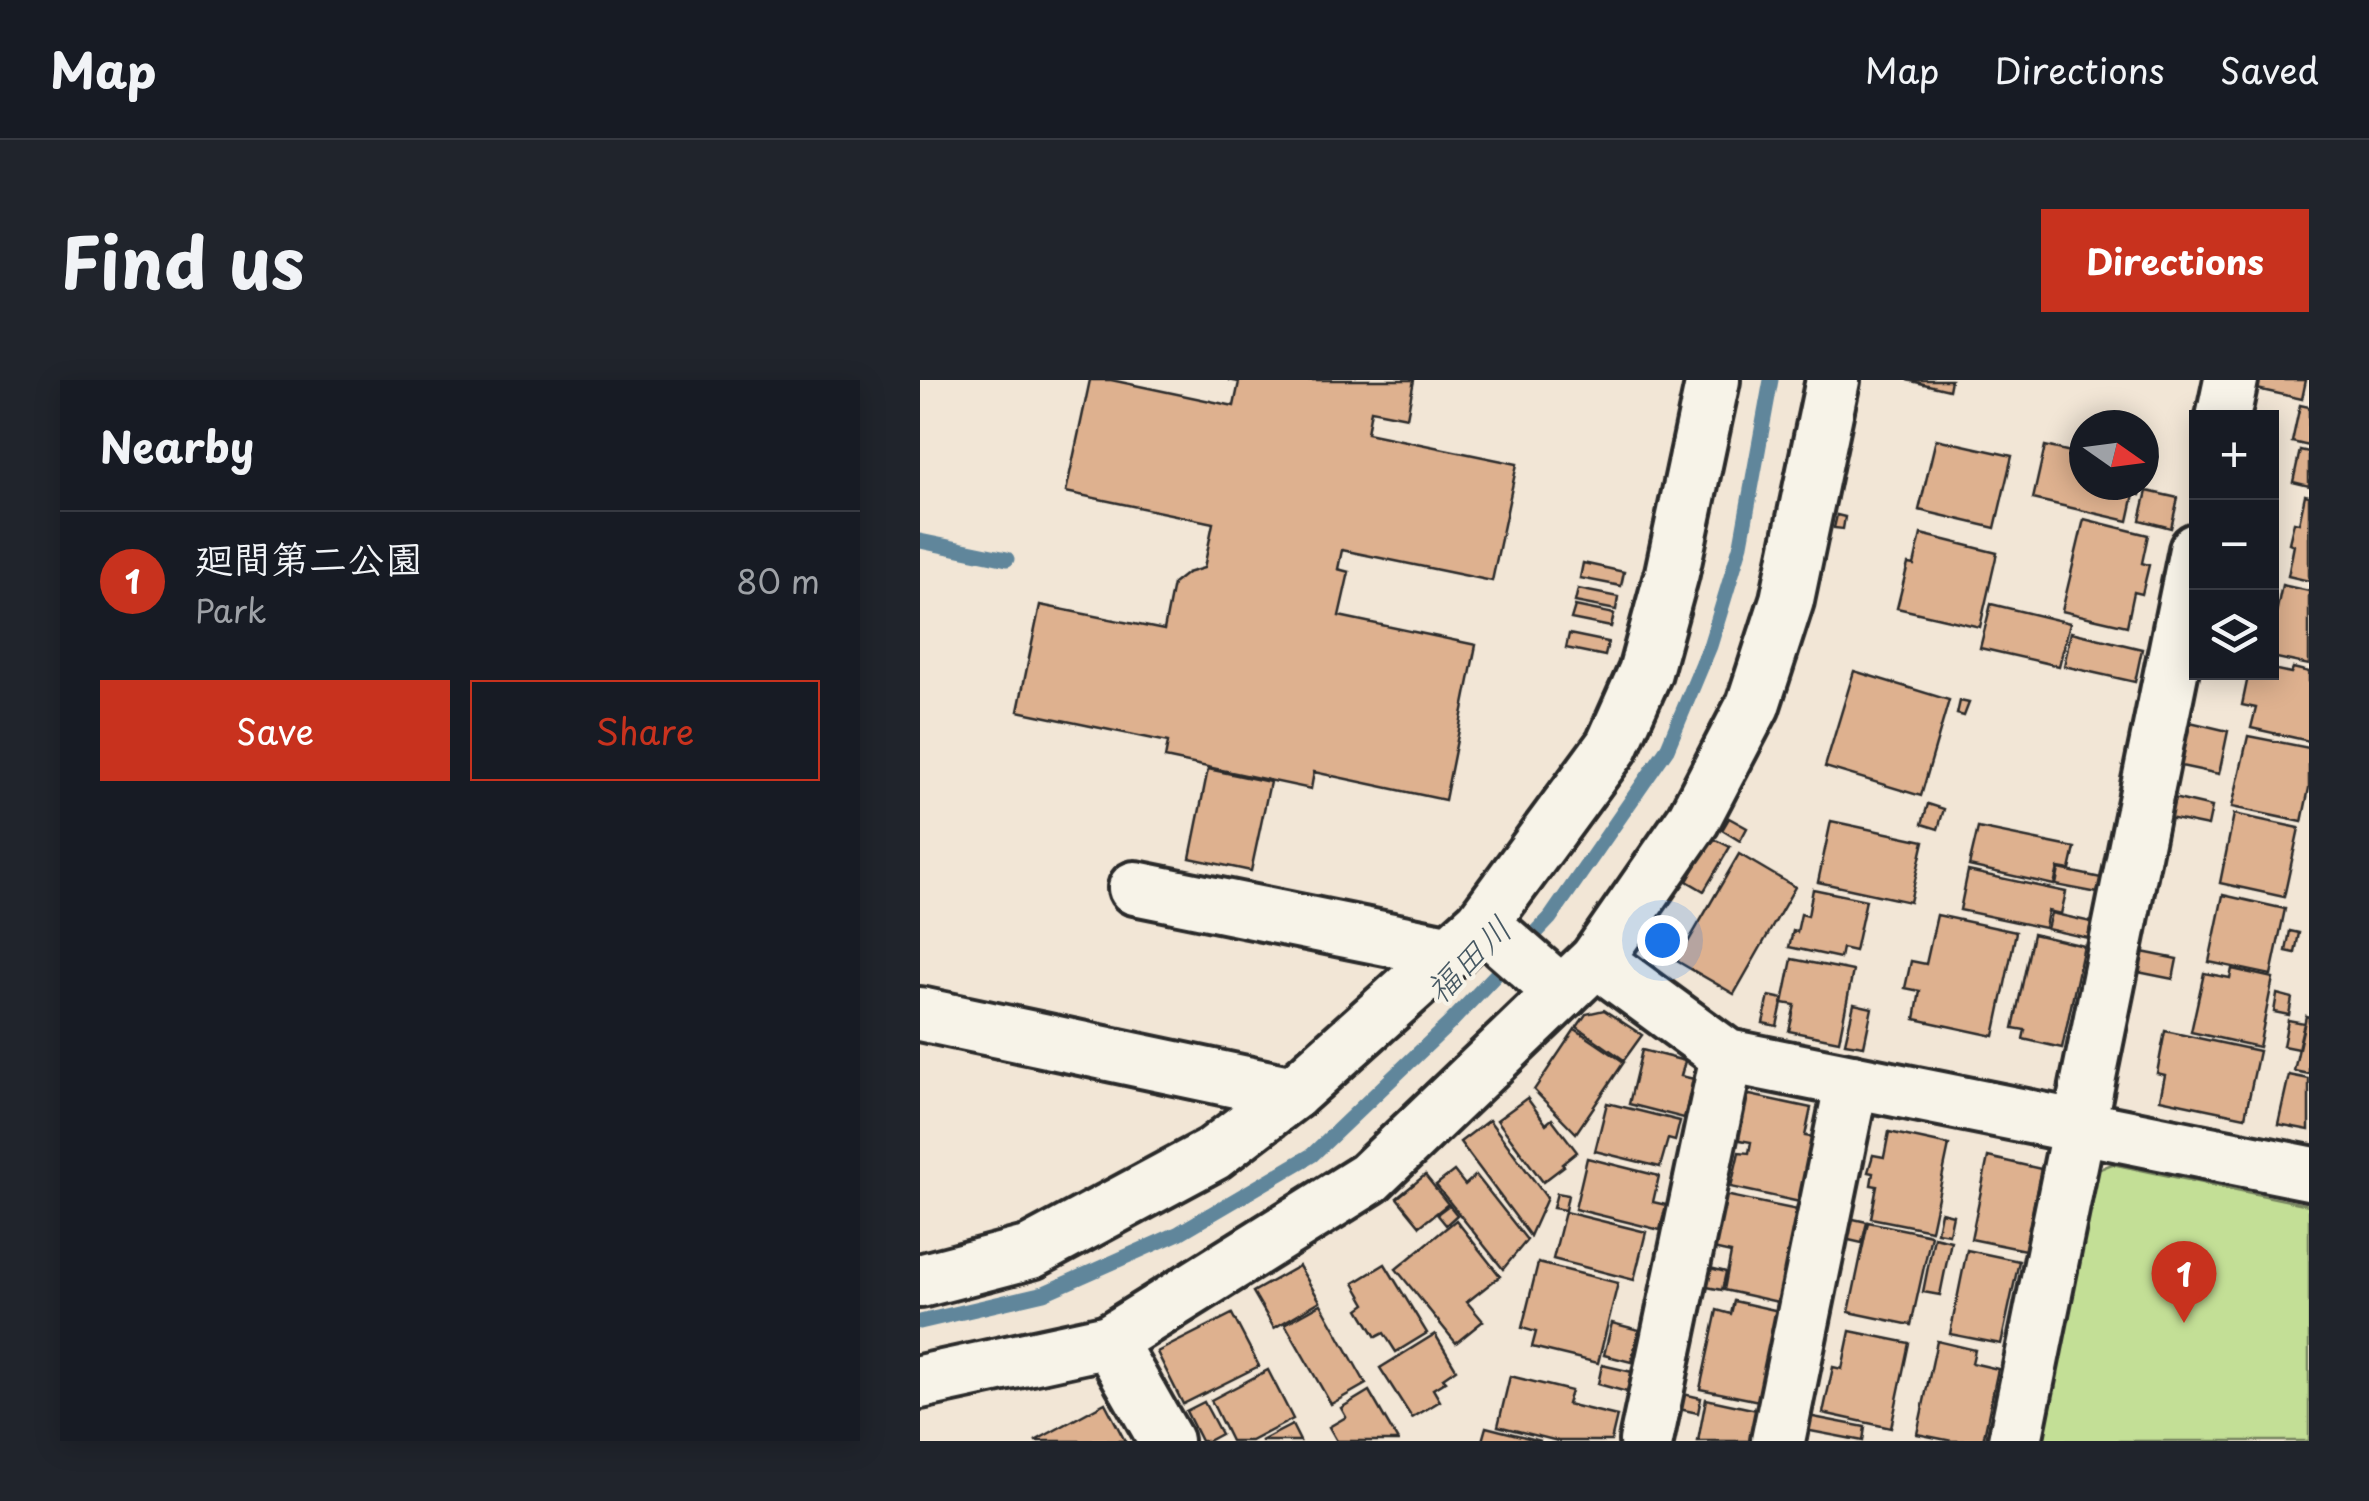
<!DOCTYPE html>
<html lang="en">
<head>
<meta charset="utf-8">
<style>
	:root { --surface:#171b24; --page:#20242c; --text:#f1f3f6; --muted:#9ea1a6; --line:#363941; --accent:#c8321e }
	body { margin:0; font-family:"Playpen Sans","Klee One",sans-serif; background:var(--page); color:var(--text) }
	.controls { position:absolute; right:30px; top:30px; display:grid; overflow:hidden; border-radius:0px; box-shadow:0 5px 25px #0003 }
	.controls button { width:90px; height:90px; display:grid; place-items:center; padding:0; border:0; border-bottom:2px solid var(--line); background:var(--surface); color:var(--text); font:50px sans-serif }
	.compass { position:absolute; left:1149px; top:30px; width:90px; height:90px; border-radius:50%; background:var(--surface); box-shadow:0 5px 25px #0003; rotate:104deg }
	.you { position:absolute; left:742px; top:560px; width:35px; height:35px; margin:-25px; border:8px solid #fff; border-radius:50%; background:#1a73e8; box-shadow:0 0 0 15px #1a73e833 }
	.badge { display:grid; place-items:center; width:65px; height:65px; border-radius:50%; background:var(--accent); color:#fff; font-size:32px; font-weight:700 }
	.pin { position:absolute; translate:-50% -82px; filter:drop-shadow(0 2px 5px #0008) }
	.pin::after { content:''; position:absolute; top:52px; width:35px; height:30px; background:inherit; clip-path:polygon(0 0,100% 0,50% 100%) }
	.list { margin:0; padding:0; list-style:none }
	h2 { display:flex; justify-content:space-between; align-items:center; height:130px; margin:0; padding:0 40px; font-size:42px }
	h2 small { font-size:32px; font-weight:400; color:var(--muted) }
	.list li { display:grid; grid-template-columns:65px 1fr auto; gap:30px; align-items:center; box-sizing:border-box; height:140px; padding:0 40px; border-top:2px solid var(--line) }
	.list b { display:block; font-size:38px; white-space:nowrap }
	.list p { margin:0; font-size:32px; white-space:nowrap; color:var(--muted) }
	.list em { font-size:32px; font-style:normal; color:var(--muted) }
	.actions { display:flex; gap:20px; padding:30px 40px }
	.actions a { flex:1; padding:22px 0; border:2px solid var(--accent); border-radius:0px; text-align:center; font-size:35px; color:var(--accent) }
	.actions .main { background:var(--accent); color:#fff }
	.icon { flex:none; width:55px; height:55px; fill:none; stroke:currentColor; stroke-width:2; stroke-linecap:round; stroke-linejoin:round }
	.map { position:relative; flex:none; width:1389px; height:1061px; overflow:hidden; border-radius:0px }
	header { display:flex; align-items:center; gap:60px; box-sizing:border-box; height:140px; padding:0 50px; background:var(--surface); border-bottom:2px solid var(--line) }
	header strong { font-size:48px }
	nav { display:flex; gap:55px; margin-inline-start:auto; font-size:35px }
	.intro { display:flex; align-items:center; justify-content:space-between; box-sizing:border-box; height:240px; padding:0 60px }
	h1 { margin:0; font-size:70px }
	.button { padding:25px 45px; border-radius:0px; background:var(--accent); color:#fff; font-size:35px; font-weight:700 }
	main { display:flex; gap:60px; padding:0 60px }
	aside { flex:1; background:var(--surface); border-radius:0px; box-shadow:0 5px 25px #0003 }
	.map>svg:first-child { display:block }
</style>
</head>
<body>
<header>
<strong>Map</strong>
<nav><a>Map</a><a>Directions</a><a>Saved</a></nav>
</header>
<div class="intro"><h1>Find us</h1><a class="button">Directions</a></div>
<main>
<aside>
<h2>Nearby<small></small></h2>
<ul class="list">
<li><span class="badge">1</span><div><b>廻間第二公園</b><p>Park</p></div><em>80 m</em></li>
</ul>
<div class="actions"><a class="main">Save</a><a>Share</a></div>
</aside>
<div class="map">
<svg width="1389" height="1061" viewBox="0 0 1389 1061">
	<rect width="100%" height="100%" fill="#f2e6d6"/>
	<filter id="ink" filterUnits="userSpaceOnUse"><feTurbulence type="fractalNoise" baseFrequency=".01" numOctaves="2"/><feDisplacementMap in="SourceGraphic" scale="20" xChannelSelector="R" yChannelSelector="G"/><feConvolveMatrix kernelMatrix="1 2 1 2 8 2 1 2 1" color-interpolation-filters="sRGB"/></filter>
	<g filter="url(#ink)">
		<!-- green -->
		<polygon fill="#c3df96" stroke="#778560" stroke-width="2.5" points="1192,784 1389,825 1389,1061 1116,1061 1170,793"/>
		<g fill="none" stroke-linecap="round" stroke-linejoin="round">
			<!-- stream -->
			<g stroke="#61869b" stroke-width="15">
				<polyline points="0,161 87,179"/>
				<polyline points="0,942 124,913 259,853 392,775 529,644 630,538 747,369 790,266 821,164 851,0"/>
			</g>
		</g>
		<!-- building -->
		<g fill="#deb18f" stroke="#2b2b2b" stroke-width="2.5">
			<polygon points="170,0 191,0 314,26 319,2 308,0 494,0 487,37 451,30 447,53 597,84 572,201 422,170 418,189 429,192 419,236 556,265 525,420 394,392 391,409 245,378 248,362 98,331 120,225 244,250 253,204 267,193 284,188 293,143 146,112"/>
			<polygon points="987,0 1031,0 1029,10"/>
			<polygon points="1339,0 1386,0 1382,19 1337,9"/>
			<polygon points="1380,25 1389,27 1389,66 1372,62"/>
			<polygon points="1016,59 1092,76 1075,148 999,130"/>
			<polygon points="1125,66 1164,75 1164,105 1222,105 1220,115 1214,114 1208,141 1113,119"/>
			<polygon points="1380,70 1389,72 1389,106 1373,102"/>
			<polygon points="1227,111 1258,118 1251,148 1220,140"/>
			<polygon points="1385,115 1389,116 1389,201 1368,196 1374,165 1369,163 1374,142 1379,143"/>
			<polygon points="917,135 925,137 923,149 914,148"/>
			<polygon points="1164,139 1228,155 1222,183 1229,185 1222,214 1214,212 1207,246 1142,231"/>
			<polygon points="1001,154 1077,173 1060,247 977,228 988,184 994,185"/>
			<polygon points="663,183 704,192 701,206 660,198"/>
			<polygon points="1362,205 1389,211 1389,285 1352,277 1352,253"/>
			<polygon points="658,209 698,217 696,230 655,222"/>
			<polygon points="1071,224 1150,243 1139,286 1060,268"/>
			<polygon points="655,226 694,234 691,247 651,239"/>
			<polygon points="1151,252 1222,269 1215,302 1144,286"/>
			<polygon points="649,254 688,262 685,276 646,268"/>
			<polygon points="1373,288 1389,292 1389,361 1331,348 1336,328 1322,325 1329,292 1352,292 1352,289 1371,293"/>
			<polygon points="934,291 1029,320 1001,416 905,387"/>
			<polygon points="1040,321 1049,323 1044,336 1037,334"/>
			<polygon points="1270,342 1308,351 1299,394 1261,386"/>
			<polygon points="1328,356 1389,368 1389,408 1382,442 1312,427"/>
			<polygon points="288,389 350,402 331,491 270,478"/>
			<polygon points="1253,418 1292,427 1288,446 1249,438"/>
			<polygon points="1008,424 1024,429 1018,449 1002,444"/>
			<polygon points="1314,434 1379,448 1364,517 1300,503"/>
			<polygon points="809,438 827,448 820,461 802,450"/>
			<polygon points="911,441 1004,461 990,522 898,502"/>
			<polygon points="1058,448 1155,468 1150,490 1138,488 1134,505 1049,486"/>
			<polygon points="792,458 810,467 784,511 767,501"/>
			<polygon points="819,474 875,507 814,614 757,581"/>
			<polygon points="1139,489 1181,498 1178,513 1136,505"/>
			<polygon points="1048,491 1146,512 1141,534 1128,531 1125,548 1040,530"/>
			<polygon points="893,509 946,520 935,571 922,568 920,578 869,567 873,551 877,552 881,534 888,536"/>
			<polygon points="1303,515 1365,529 1351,595 1289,582"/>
			<polygon points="1131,533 1171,542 1168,558 1127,549"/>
			<polygon points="1017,535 1096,552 1074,656 995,639 1000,611 985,608 991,581 1006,584"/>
			<polygon points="1370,551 1379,553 1375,573 1366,571"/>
			<polygon points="1113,554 1164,566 1142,668 1103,659 1105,650 1093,648"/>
			<polygon points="1222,572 1257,579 1253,599 1218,592"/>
			<polygon points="872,579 933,591 919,661 869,651 875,625 863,623"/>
			<polygon points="1312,589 1353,598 1339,667 1271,652 1284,593 1310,598"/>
			<polygon points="1357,614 1372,618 1369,635 1354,632"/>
			<polygon points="849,616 863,619 857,646 843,643"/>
			<polygon points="934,624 952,628 944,666 925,663"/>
			<polygon points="684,630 722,655 704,680 657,647 666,634"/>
			<polygon points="1386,636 1389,637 1389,694 1374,691"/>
			<polygon points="1368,640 1384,643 1378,669 1363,666"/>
			<polygon points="655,649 704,682 656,753 614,710"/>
			<polygon points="1245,651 1339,671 1325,737 1240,719 1245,695 1237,693"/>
			<polygon points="722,670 765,681 761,696 774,699 764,738 709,724"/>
			<polygon points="1369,695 1389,699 1389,750 1358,744"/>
			<polygon points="830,715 891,728 885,756 902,759 889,824 811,807 819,772 829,773 831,762 814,759 822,720"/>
			<polygon points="607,718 626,744 632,739 657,772 642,784 644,786 623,802 577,740"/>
			<polygon points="687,723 760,741 755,761 748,759 740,787 675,771"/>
			<polygon points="569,740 627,818 610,856 540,762"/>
			<polygon points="969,752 1029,765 1011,850 951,838 957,806 951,805 953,793 948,792 953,775 964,777"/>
			<polygon points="1068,777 1121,789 1105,870 1051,859"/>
			<polygon points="667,778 739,796 733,822 746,825 740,850 655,829"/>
			<polygon points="534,791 545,805 556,795 607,860 583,889 516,805"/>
			<polygon points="505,795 528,824 500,846 477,818"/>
			<polygon points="637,813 648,815 645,830 633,828"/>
			<polygon points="805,815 887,832 867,924 804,910 811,873 793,869"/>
			<polygon points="529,825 537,835 526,845 517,834"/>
			<polygon points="645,832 726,852 714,900 633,879"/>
			<polygon points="1021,832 1033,835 1029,854 1017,852"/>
			<polygon points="924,837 947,842 942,863 920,858"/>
			<polygon points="536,840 580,896 547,922 563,941 536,963 476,889"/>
			<polygon points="948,842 1011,855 991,945 929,932"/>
			<polygon points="1014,857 1031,861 1020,915 1003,912"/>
			<polygon points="1047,870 1099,881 1081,964 1030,954"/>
			<polygon points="618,883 698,903 678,983 612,967 616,952 602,948"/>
			<polygon points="465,884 507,953 476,972 464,953 456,957 439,929 446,924 434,903"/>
			<polygon points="379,886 400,921 354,948 333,912"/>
			<polygon points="786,887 806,892 802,910 782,906"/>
			<polygon points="814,921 868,933 849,1023 780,1009 797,930 811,934"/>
			<polygon points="401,924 446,1004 411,1024 365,944"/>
			<polygon points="312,934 339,986 263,1024 237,972"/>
			<polygon points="692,943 719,950 711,982 684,975"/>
			<polygon points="930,951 989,963 971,1048 903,1033 913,987 922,989"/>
			<polygon points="515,954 536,989 523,998 526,1001 513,1009 520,1021 492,1038 460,988"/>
			<polygon points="1017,961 1055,970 1052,983 1078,989 1063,1061 1032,1061 997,1054"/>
			<polygon points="682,985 712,992 707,1012 678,1004"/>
			<polygon points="348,990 373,1039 331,1061 311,1061 291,1020"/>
			<polygon points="590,996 651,1011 647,1024 697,1036 691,1061 638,1061 578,1046"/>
			<polygon points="449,1011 478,1061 417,1061 409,1047 426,1037 421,1028"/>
			<polygon points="763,1014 781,1018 778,1033 759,1029"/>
			<polygon points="786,1019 846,1032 839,1061 778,1061"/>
			<polygon points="284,1022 301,1054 288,1061 281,1061 266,1031"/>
			<polygon points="185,1023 205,1061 115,1061"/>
			<polygon points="883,1035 945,1047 943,1061 880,1049"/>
			<polygon points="372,1045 380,1061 341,1061"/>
			<polygon points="566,1047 621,1061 562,1061"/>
		</g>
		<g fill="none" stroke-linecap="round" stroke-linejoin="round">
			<!-- minor casing -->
			<g stroke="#2b2b2b" stroke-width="60">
				<g id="minor">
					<polyline points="1303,38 1311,0"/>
					<polyline points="215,508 531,572"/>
					<polyline points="562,543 642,613"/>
					<polyline points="676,580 807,676 1389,793"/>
					<polyline points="0,634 373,713"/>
					<polyline points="0,901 111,872 293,774 373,713 562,543 692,366 725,292 752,193 793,0"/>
					<polyline points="189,961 246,1061"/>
					<polyline points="0,1002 189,961 449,798 676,580 773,440 833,325 867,220 913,0"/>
					<polyline points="726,1061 807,676"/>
					<polyline points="858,1061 932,701"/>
					<polyline points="1095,1061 1276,170"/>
				</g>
			</g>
			<!-- minor -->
			<use href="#minor" stroke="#f7f3e8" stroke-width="52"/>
		</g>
	</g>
	<g text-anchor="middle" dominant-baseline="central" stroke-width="8" stroke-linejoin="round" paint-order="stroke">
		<!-- water labels -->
		<g font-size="35" font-style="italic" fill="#465863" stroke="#f7f3e8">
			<text transform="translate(547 578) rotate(-45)">福田川</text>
		</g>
	</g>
</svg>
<div class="controls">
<button>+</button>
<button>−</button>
<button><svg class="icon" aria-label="layers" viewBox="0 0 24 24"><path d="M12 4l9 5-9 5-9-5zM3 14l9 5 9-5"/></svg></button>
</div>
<svg class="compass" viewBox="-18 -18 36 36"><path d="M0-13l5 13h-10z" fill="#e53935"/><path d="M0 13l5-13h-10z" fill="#9ea1a6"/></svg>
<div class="you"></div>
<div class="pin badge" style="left:1264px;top:943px">1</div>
</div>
</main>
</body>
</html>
